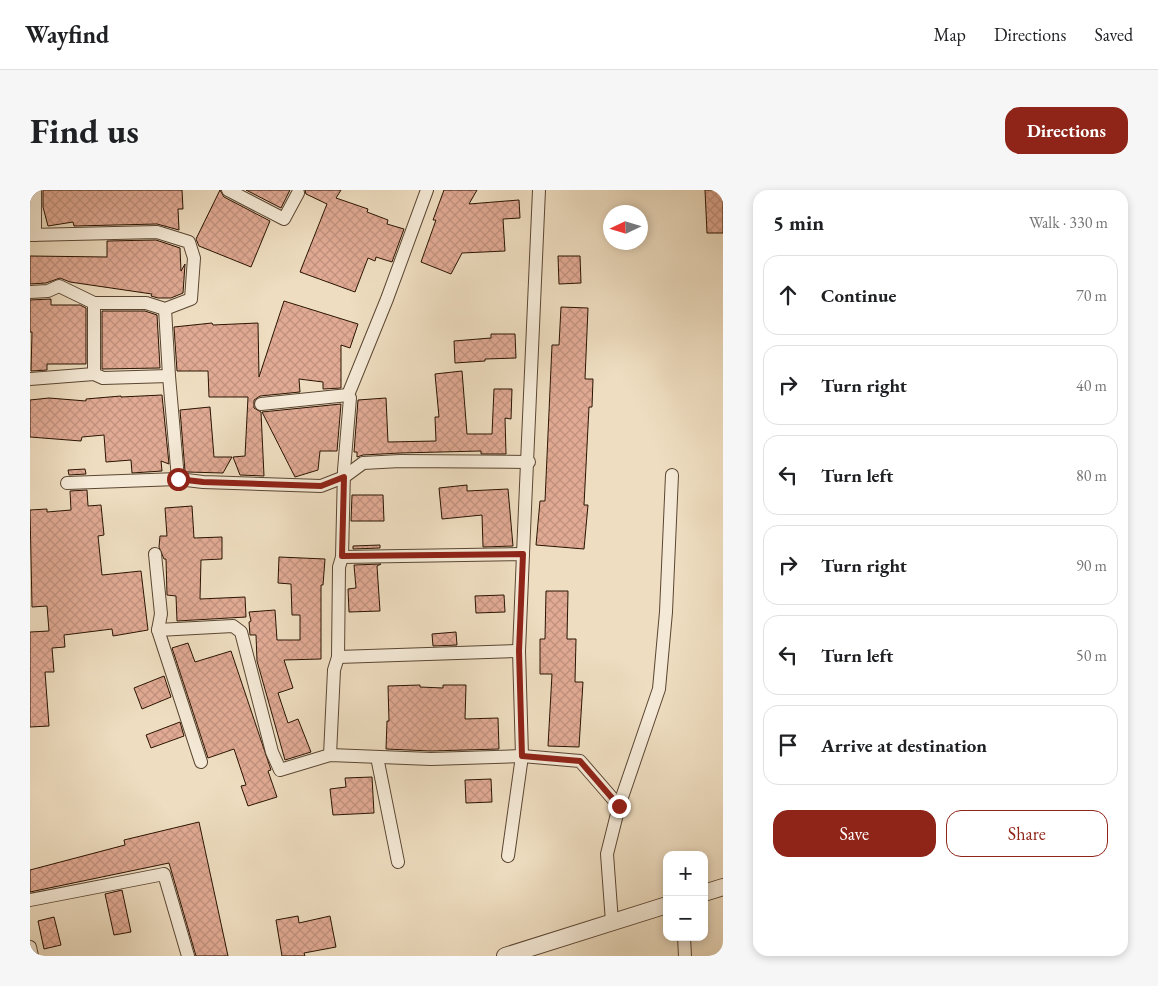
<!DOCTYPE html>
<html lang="en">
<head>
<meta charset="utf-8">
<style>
	:root { --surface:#fff; --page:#f6f6f6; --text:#202124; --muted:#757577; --line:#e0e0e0; --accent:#8f2418 }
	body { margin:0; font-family:"EB Garamond",serif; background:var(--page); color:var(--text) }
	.controls { position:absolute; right:15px; bottom:15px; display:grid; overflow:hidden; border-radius:10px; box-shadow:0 2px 8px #0003 }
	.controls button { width:45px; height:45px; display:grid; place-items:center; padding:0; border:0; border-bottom:1px solid var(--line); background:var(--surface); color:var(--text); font:25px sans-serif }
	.compass { position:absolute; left:573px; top:15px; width:45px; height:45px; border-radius:50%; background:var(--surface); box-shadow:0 2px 8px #0003; rotate:266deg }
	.stop { position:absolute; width:15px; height:15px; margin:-11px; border:4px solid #8f2418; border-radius:50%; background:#fff }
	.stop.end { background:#8f2418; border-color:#fff; box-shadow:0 1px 5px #0008 }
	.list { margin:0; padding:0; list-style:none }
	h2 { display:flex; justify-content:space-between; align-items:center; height:65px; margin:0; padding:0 20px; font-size:21px }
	h2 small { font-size:16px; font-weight:400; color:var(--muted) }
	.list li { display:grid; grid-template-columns:32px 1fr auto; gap:15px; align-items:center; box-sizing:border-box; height:80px; margin:0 10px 10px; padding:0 10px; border:1px solid var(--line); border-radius:15px }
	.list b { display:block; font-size:19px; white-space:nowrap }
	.list em { font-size:16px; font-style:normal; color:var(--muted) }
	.actions { display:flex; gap:10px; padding:15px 20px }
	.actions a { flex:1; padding:11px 0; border:1px solid var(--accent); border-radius:15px; text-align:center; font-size:18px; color:var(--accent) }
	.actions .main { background:var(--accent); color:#fff }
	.icon { flex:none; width:28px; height:28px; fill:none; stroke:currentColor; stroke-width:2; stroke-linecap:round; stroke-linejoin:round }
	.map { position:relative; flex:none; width:693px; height:766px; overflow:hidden; border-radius:15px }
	header { display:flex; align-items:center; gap:30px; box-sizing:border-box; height:70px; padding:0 25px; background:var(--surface); border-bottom:1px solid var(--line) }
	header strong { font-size:24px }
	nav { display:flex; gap:28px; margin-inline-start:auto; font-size:18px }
	.intro { display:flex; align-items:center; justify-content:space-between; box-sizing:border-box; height:120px; padding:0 30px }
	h1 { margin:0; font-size:35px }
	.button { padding:12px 22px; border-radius:15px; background:var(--accent); color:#fff; font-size:18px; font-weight:700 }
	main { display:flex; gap:30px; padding:0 30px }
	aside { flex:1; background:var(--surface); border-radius:15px; box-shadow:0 2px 8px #0003 }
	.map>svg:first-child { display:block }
</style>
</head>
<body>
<header>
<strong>Wayfind</strong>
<nav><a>Map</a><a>Directions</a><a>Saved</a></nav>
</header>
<div class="intro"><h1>Find us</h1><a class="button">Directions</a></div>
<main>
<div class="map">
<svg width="693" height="766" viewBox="0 0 693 766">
	<defs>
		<pattern id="building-cross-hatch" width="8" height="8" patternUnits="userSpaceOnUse" patternTransform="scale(1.25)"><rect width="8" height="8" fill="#e1aa94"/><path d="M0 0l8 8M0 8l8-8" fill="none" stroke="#c1917e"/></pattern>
	</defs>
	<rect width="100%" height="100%" fill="#eeddc0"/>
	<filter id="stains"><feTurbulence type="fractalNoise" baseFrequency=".004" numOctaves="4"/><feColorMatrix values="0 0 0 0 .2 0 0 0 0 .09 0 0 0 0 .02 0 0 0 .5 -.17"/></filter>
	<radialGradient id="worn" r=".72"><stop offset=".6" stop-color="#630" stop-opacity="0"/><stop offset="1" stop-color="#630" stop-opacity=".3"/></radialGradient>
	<!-- building -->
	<g fill="url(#building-cross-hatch)" stroke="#2a1402">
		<polygon points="13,0 152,0 153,19 148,19 149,40 127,34 44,36 43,32 18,36 13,17"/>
		<polygon points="190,0 194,7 240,31 221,77 169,56 166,49"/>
		<polygon points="216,0 260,0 251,18"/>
		<polygon points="275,0 311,0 306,8 338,19 337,22 358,30 357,34 374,39 362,72 346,67 345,71 338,68 325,102 270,82 297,14 276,4"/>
		<polygon points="414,0 447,0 439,14 489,10 490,28 473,29 475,61 432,63 421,84 391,72 406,30 403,30"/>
		<polygon points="675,0 693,0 693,43 677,43"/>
		<polygon points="126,50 150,58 151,81 155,74 153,103 141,108 128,108 121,106 122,104 40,92 30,88 16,93 0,94 0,66 77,67 77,51"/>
		<polygon points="528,66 550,66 551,93 529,94"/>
		<polygon points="21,109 21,115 50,115 56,118 56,174 17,174 17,180 1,181 2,142 0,142 0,110"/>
		<polygon points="254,111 328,134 320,158 311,155 311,198 293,199 293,192 269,189 270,202 230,206 224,210 224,218 231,222 234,286 210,285 203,267 215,266 218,207 179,207 178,181 147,181 144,137 182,133 183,135 228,133 229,187"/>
		<polygon points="531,117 558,118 555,189 563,189 562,217 559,217 554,315 558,315 554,359 506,355 510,311 515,311 522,155 529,155"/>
		<polygon points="72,121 115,121 127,125 130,178 72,179"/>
		<polygon points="461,144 485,144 486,168 455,169 455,171 425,173 424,151 461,148"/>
		<polygon points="432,181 437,244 462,244 464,199 482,199 481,229 475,228 476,264 451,264 451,261 370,263 333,265 327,267 327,262 324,262 328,210 356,208 358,252 406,251 405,227 409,227 405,184"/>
		<polygon points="132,205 139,274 131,271 132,281 102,283 101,270 76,272 74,245 52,247 51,251 0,247 0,210 19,208 56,211 56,209 91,206 91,207"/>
		<polygon points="311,214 307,261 290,261 288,280 265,287 232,222"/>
		<polygon points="180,217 184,267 202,267 193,283 157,282 155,281 150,220"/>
		<polygon points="55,279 56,284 39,285 38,280"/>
		<polygon points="437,295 437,301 478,299 483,356 453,357 452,325 412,329 409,298"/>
		<polygon points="57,300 58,316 71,315 74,345 68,346 72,385 111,381 118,440 83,446 82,439 34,445 35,457 22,458 24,482 15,482 19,536 0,537 0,442 19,441 17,416 2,417 0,320 17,319 17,322 41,320 40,301"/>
		<polygon points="322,305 353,305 354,331 321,331"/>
		<polygon points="162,316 164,348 192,347 192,369 171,370 170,409 215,407 216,427 147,431 146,406 137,405 136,369 134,369 129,357 130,346 137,346 135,318"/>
		<polygon points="350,355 350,358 323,359 323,356"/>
		<polygon points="249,367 295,369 293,395 291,395 291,469 254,470 263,498 248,503 258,533 268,529 281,562 255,570 227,471 226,445 220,445 219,432 221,431 219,422 245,420 247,450 270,450 270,425 262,425 261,394 248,393"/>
		<polygon points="351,374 347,376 350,421 319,422 318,399 326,398 324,375"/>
		<polygon points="516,401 538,401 537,449 546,449 545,492 553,492 549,557 518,556 522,484 510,484 510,449 515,449"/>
		<polygon points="474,405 475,422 446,423 445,406"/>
		<polygon points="426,442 427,455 403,456 402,444"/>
		<polygon points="158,453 165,472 201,461 241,580 238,581 247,607 218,616 211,596 216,595 204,559 178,568 142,458"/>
		<polygon points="134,486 141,507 112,519 104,498"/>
		<polygon points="390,495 390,497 413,498 413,495 436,495 435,529 468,528 469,559 401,561 356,559 357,531 359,531 358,496"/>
		<polygon points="150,532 154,546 121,558 116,545"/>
		<polygon points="342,587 344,623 303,625 300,599 316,597 315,588"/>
		<polygon points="461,589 462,612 436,613 435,590"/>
		<polygon points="169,632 198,766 166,766 139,673 0,702 0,680 95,655 94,650"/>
		<polygon points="92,700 101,742 84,745 75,704"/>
		<polygon points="268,726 269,733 300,726 306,757 274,763 275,766 252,766 246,730"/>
		<polygon points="24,727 31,755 14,759 8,731"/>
	</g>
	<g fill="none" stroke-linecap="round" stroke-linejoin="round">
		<!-- minor casing -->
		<g stroke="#5b4632" stroke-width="14">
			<g id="minor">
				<polyline points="198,0 254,29 268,3"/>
				<polyline points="0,45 127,42 159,52 164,68 161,109 135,119 116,113 64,113 29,96 18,101 0,102"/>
				<polyline points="5,45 5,0"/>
				<polyline points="64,113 64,184"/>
				<polyline points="135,119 139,186 148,289"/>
				<polyline points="0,189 64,184 73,188 139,186"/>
				<polyline points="231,214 318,205"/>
				<polyline points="37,293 148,289 173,292 291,296 314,287 333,273 370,271 499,272"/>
				<polyline points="125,364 131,424 128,440 171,572"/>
				<polyline points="493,364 509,0"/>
				<polyline points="312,367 493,364 489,461 492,566 478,666"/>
				<polyline points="128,440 203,436 211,442 242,562 250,580 300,565 401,569 492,566 550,571 589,616"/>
				<polyline points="308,467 489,461"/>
				<polyline points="300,565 304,480 308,467 309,377 312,367 314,280 320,208 318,205 357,109 397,0"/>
				<polyline points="347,567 368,672"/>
				<polyline points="0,710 134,684 158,766"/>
				<polyline points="582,732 577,664 589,616 629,499 636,422 642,285"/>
				<polyline points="654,747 655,766"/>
				<polyline points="0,757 2,766"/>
			</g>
		</g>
		<!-- tertiary casing -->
		<g stroke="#5b4632" stroke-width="18">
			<g id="tertiary">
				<polyline points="674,703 693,697"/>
				<polyline points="475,766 637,715"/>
			</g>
		</g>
		<!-- minor -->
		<use href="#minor" stroke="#f4e9d6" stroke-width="12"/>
		<!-- tertiary -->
		<use href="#tertiary" stroke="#f4e9d6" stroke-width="16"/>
	</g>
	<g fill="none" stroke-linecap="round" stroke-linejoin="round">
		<!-- route -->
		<polyline stroke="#8f2418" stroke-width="6" points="148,289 173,292 291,296 314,287 312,366 493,364 489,461 492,566 550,571 589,616"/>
	</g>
	<rect width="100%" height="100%" filter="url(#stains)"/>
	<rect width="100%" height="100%" fill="url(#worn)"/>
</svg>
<div class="controls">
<button>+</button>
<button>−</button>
</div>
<svg class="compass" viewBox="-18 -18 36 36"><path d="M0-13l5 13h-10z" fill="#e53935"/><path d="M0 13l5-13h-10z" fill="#757577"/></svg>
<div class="stop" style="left:148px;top:289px"></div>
<div class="stop end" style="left:589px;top:616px"></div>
</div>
<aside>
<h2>5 min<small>Walk · 330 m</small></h2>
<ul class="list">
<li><svg class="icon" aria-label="ahead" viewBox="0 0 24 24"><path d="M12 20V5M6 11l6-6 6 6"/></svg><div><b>Continue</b></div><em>70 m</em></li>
<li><svg class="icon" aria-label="right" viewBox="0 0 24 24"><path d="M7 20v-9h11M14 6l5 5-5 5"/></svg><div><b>Turn right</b></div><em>40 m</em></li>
<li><svg class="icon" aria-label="left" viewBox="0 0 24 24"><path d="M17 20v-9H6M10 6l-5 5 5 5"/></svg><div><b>Turn left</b></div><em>80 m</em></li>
<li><svg class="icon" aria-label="right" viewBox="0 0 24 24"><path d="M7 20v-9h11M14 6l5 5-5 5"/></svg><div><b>Turn right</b></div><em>90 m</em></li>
<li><svg class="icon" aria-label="left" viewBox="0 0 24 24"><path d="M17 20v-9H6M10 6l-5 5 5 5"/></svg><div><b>Turn left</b></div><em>50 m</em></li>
<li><svg class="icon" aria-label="arrive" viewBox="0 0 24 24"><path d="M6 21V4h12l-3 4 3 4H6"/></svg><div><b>Arrive at destination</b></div></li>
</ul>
<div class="actions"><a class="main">Save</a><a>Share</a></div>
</aside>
</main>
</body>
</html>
